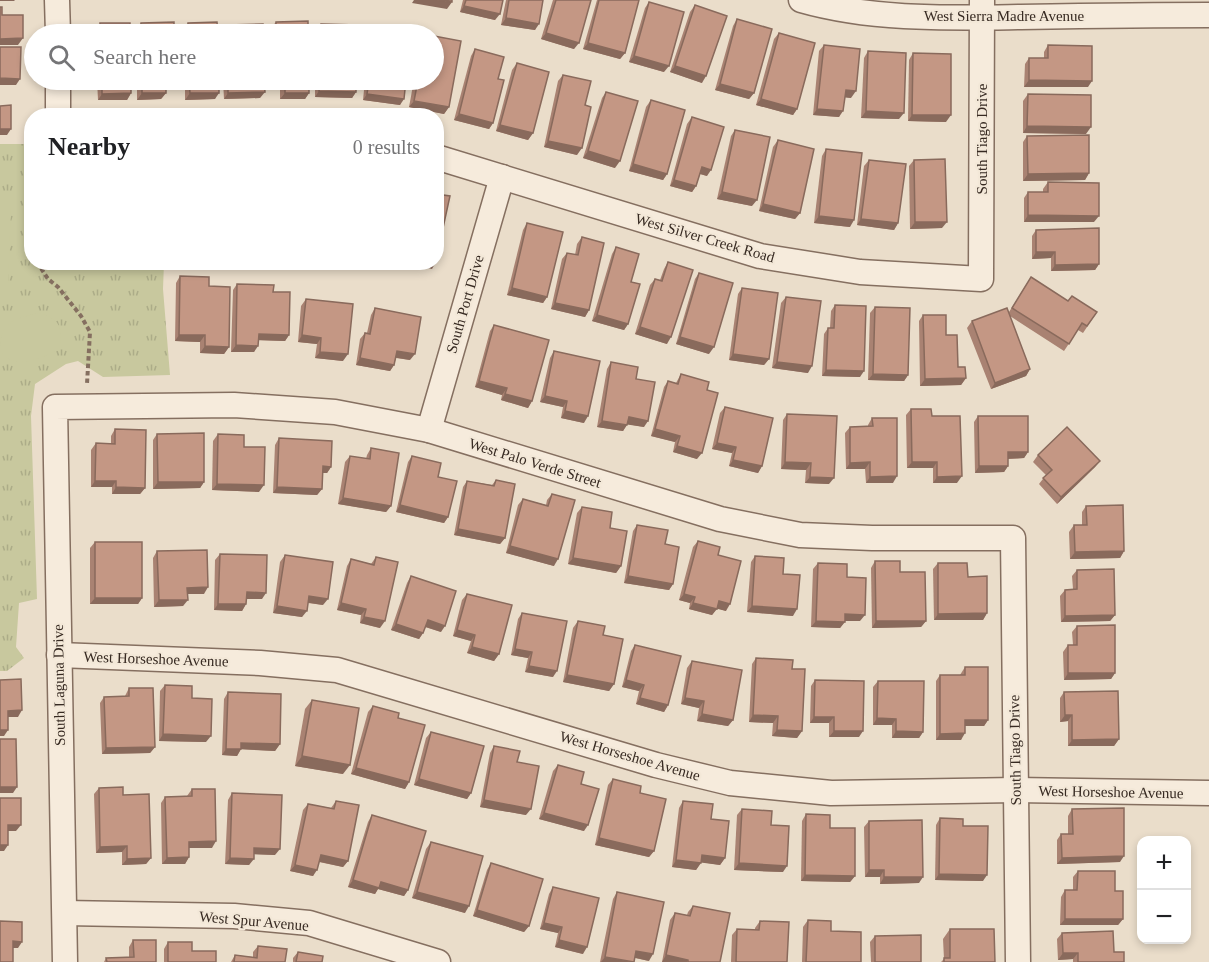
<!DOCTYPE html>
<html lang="en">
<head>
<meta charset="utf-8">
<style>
	:root { --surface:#fff; --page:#f6f6f6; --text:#202124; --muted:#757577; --line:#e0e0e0 }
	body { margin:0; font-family:"Times New Roman",serif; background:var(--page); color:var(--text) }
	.controls { position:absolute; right:18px; bottom:18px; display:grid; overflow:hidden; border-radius:12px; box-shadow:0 3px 9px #0003 }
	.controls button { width:54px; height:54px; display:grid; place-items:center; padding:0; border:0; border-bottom:2px solid var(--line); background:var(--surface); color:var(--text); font:30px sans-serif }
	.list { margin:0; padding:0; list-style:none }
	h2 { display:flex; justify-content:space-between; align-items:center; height:78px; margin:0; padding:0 24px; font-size:26px }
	h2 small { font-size:20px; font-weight:400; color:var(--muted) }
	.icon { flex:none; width:33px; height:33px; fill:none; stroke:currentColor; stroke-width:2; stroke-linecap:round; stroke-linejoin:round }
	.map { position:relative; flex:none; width:1209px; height:962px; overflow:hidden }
	.search { position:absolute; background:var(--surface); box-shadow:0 3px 9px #0003; left:24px; top:24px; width:420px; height:66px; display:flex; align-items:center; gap:15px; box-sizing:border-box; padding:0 21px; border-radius:33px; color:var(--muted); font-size:22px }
	.panel { position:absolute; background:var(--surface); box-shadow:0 3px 9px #0003; left:24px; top:108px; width:420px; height:162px; border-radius:24px }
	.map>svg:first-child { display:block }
</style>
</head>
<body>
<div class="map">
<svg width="1209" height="962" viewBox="0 0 1209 962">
	<defs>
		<pattern id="grass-tufts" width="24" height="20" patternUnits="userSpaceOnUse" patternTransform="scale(1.5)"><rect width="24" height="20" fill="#c8c89e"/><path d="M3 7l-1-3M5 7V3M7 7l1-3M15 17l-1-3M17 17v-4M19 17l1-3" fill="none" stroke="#acac88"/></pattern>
	</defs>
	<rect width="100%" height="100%" fill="#eaddca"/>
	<!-- grass -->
	<polygon fill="url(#grass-tufts)" points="0,144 26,144 31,151 32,262 164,263 163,289 170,375 103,377 78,361 66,364 35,384 31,416 37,599 19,603 16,647 24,658 7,671 0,671"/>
	<!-- garden -->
	<g fill="#c8c89e">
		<polygon points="0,208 11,208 8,291 0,291"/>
		<path d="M36,313C60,317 64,328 59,350C38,358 17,372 0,351C0,322 11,321 36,313Z"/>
	</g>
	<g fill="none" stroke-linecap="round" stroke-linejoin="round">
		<!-- minor casing -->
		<g stroke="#856f60" stroke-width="27">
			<g id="minor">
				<polyline points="57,0 58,34"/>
				<path d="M801,0C871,20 946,18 1018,17C1082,16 1145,15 1209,15"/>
				<polyline points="58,80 58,116"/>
				<polyline points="436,157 760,256 860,272 981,279 982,0"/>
				<polyline points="429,430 502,177"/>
				<polyline points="59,655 260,663 337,670 656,765 730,783 831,793 1016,790 1209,793"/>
				<polyline points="65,913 234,916 309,923 438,962"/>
				<polyline points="65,962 55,407 234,405 335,412 429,430 720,519 800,535 872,538 1013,538 1018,962"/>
			</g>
		</g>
		<!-- path -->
		<polyline stroke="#856f60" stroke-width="4" stroke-dasharray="4.5 3" stroke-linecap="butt" points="37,262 48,279 58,287 81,316 90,332 87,384"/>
		<!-- minor -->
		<use href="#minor" stroke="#f6ebdc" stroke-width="24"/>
	</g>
	<!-- wall -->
	<g fill="#a98272">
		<polygon points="463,0 503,0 495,20 460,12"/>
		<polygon points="506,0 543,0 535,30 501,25"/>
		<polygon points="553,0 591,0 574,49 541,39"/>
		<polygon points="597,0 639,0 625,53 620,59 583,49"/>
		<polygon points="649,2 664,72 629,62 645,8"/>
		<polygon points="695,5 702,83 670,72 690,12"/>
		<polygon points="737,19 754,93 749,99 715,90 733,26"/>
		<polygon points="276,22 308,34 271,34 271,28"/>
		<polygon points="100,23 130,34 96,34 96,29"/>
		<polygon points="141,23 174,34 136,34 136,29"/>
		<polygon points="188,23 218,34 183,34 183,29"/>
		<polygon points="321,24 357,34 317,34 317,30"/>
		<polygon points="227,25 263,34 222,34 222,31"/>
		<polygon points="376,26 412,34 371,34"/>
		<polygon points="779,33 797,109 793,115 756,105 774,39"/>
		<polygon points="824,45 851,98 845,97 839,117 813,115 819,51"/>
		<polygon points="1048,45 1088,87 1024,87 1025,64 1029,58 1044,58 1044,52"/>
		<polygon points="475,49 498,79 493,123 489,129 454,120 471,56"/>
		<polygon points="868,51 899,119 861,118 864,58"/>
		<polygon points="913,53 946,122 908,121 909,60"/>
		<polygon points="517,63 533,133 528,140 496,131 512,70"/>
		<polygon points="563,75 585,105 577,155 544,147 558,81"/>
		<polygon points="97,80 131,80 131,93 127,100 98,100"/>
		<polygon points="137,80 166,80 166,93 161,99 137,100"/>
		<polygon points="185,80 219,80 215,99 185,100"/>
		<polygon points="223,80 264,80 260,98 224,99"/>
		<polygon points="272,80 309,80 309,93 305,99 280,99 280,81 272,81"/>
		<polygon points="315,80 356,80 356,92 352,98 315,97"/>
		<polygon points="365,80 406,80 400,105 363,100"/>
		<polygon points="414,80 434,80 449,107 444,114 409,107"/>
		<polygon points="606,92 615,168 583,158 602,98"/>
		<polygon points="1028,94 1086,134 1023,133 1023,101"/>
		<polygon points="651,100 667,174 663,180 629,171 646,107"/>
		<polygon points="692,117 707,176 700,174 696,186 692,192 670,186 687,124"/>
		<polygon points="735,130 752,206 717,199 731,136"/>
		<polygon points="1027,136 1089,173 1085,180 1023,181 1023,142"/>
		<polygon points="778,140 800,213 795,219 759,211 773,147"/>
		<polygon points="826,149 850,227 814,223 822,156"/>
		<polygon points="869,160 898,223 894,230 857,225 864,166"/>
		<polygon points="914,160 942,228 910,229 909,166"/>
		<polygon points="1048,182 1094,222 1024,222 1024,198 1028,192 1043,192 1043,189"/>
		<polygon points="527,223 547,297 543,303 507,295 523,230"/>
		<polygon points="1036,230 1099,264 1095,270 1051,271 1051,258 1032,259 1032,236"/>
		<polygon points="582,237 589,310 585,317 551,309 562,259 567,253 575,255 577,244"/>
		<polygon points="616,247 631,282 628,324 624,330 592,321 612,254"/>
		<polygon points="668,262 667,344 635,334 650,285 655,279 660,280 664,269"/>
		<polygon points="699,273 709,354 676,344 695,279"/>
		<polygon points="180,276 229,347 224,354 200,353 200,342 175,341 176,283"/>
		<polygon points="1031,277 1068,301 1097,312 1083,333 1078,330 1064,351 1010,316 1030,369 1026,376 991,389 967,328 972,321 1009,312"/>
		<polygon points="237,284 273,292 289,335 285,341 258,340 254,352 231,352 233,290"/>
		<polygon points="742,288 769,359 764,365 729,360 738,294"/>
		<polygon points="786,297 808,373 772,368 781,303"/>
		<polygon points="306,299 343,361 315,358 317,344 298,342 301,306"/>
		<polygon points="835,305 860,377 822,376 824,334 828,328 830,328 831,311"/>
		<polygon points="875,307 908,375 904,381 868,380 870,313"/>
		<polygon points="375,308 410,360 396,358 394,365 390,371 356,365 360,339 365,333 367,333 371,315"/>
		<polygon points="923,315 946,335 958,367 966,378 961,385 920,386 919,321"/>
		<polygon points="494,325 532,401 528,408 501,400 502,395 475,387 490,331"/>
		<polygon points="554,351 584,423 561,418 563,407 540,402 550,358"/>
		<polygon points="611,362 636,379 644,427 627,424 623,431 597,427 607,369"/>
		<polygon points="681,374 707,390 697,459 673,452 675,442 651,436 664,387 668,381 676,383"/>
		<polygon points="725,407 762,466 758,473 729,466 732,453 712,449 720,413"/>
		<polygon points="911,409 932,416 957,483 933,483 933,468 907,468 906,415"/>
		<polygon points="787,414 829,484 805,483 806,470 781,469 783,420"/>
		<polygon points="978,416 1028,452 1024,458 1008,459 1008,466 1004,472 975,473 974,422"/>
		<polygon points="872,418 893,483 866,483 865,469 846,469 845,433 850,427 868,426 868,425"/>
		<polygon points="115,429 145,488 140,494 112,494 112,487 91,487 91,450 96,443 111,444 111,436"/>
		<polygon points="157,434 204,482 200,488 153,489 153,440"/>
		<polygon points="218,434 259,492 212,490 213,441"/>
		<polygon points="279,438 331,467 327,473 323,473 322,489 317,495 273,493 275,445"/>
		<polygon points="371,448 391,506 386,512 338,504 345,462 350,456 366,459 367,455"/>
		<polygon points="1038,455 1100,461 1095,467 1057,504 1039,484 1046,475 1033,462"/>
		<polygon points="412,456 438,477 448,517 444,523 396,512 408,462"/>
		<polygon points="496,480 505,538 500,544 454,535 463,487 467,481 492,485"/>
		<polygon points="552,494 554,566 506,553 518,505 523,499 546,505 547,500"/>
		<polygon points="1086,506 1124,551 1120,558 1070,559 1069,532 1074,525 1082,525 1082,512"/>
		<polygon points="582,507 610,528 621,566 616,573 568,564 577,513"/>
		<polygon points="637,525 665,544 673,584 669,590 624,583 633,531"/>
		<polygon points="698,541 718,555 726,611 717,608 712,615 689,609 690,603 679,600 693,547"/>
		<polygon points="95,542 142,598 138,604 90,604 90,548"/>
		<polygon points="157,551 204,594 187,594 183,606 154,607 153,558"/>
		<polygon points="220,554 262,599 246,599 246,604 242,611 214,610 215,560"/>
		<polygon points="285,555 323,605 308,603 302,617 273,613 280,562"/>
		<polygon points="755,556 783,574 793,616 747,612 751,562"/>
		<polygon points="376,557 380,628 360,623 361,615 337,610 347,566 351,559 371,564"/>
		<polygon points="875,561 900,572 926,621 921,627 872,628 871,568"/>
		<polygon points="818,563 847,577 860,621 845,621 840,628 811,627 813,569"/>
		<polygon points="938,563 987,613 983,620 934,620 933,569"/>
		<polygon points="1077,570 1115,615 1110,621 1061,622 1060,596 1065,590 1073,589 1072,576"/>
		<polygon points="411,576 441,632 425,627 423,633 419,639 391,630 407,583"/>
		<polygon points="467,594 499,654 494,661 467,653 471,641 453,636 462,600"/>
		<polygon points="522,613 553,677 525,672 528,658 511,655 518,619"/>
		<polygon points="578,621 603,635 614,684 609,691 563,682 573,628"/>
		<polygon points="1077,626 1115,673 1111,679 1064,680 1063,652 1068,645 1073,645 1072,632"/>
		<polygon points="635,645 668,705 664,712 636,704 639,691 622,687 631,651"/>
		<polygon points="756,658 792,669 802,731 797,738 772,736 773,723 749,722 752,664"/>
		<polygon points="692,661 733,720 728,726 697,721 699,708 681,704 687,668"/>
		<polygon points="965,667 988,720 984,726 965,726 961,740 936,740 936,681 940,675 960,675"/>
		<polygon points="815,680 859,737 829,737 829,723 810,723 811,686"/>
		<polygon points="878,681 923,732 919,738 892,738 892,725 873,725 873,687"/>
		<polygon points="165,685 192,698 206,742 159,741 160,691"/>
		<polygon points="129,688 155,747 150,753 102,754 100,703 104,697 125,696"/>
		<polygon points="228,692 280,744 275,751 241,749 237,756 222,755 224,699"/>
		<polygon points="1064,692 1119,739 1114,746 1068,746 1068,721 1060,722 1060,698"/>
		<polygon points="312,700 343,774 295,766 305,709"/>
		<polygon points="373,706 398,718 409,782 405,789 351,774 368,712"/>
		<polygon points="431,732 471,793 467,799 414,785 426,738"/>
		<polygon points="494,746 517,762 526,815 480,807 490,753"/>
		<polygon points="558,765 581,784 584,831 539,819 553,771"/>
		<polygon points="613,779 640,793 654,851 649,857 595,845 608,785"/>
		<polygon points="99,788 123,795 151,858 146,864 122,865 122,852 96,853 94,794"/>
		<polygon points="192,789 212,848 189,848 189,857 185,864 162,864 161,803 165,797 187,796"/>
		<polygon points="232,793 275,855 254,854 249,865 225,864 228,800"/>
		<polygon points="336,801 348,861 343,867 319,862 313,876 290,871 303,810 308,804 331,808"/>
		<polygon points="683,801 711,819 725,858 720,865 701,862 696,870 672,867 679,808"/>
		<polygon points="742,809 771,825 783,872 734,870 737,815"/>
		<polygon points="1072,809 1120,862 1057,864 1057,840 1061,834 1068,834 1068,816"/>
		<polygon points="806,814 830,828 855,876 850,882 801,881 802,821"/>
		<polygon points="372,815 408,890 404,896 378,889 375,894 348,887 368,822"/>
		<polygon points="940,818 963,826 983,881 935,880 936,825"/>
		<polygon points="869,821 919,883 880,884 880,877 865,877 864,827"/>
		<polygon points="431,842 465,913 412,898 426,849"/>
		<polygon points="491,863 529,926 524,932 473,916 487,870"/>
		<polygon points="1078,871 1115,891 1123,919 1118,925 1060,925 1061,897 1065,890 1073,890 1073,877"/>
		<polygon points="553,887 583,954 555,947 558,933 540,929 549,894"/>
		<polygon points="617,892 649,961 635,958 634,962 600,962 613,899"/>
		<polygon points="693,906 720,962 662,962 670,920 675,913 687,915 688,912"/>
		<polygon points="808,920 831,931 861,962 802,962 803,927"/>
		<polygon points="760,921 787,962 731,962 732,935 737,929 755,930 755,928"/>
		<polygon points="950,929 995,962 941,962 944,959 943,939"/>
		<polygon points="1062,933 1114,952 1124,962 1073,962 1073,959 1058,960 1057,939"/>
		<polygon points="875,936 921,962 871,962 870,942"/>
		<polygon points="133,940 156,962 104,962 106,958 129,957 129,947"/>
		<polygon points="168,942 192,951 216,962 164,962 164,949"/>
		<polygon points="258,946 285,962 231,962 235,955 253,957 253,952"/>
		<polygon points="298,952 322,962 293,962 293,958"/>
	</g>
	<!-- shaded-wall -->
	<g fill="#896a5c">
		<polygon points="0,0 15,0 14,1 0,1"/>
		<polygon points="414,0 437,0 452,2 447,9 412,3"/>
		<polygon points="464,6 500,14 495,20 460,12"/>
		<polygon points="506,18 539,24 535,30 501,25"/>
		<polygon points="546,33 579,43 574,49 541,39"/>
		<polygon points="23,38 18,45 0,45 0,39"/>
		<polygon points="588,43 625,53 620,59 583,49"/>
		<polygon points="634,56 669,66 664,72 629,62"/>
		<polygon points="675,66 706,76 702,83 670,72"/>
		<polygon points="0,78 20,79 16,85 0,85"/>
		<polygon points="1029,80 1092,81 1088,87 1024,87"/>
		<polygon points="720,84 754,93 749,99 715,90"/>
		<polygon points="846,90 856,91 851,98 841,97"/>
		<polygon points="319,91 356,92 352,98 315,97"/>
		<polygon points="265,92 260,98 224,99 228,93"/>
		<polygon points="131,93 127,100 98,100 102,94"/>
		<polygon points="142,93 166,93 161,99 137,100"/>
		<polygon points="190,93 219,93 215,99 185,100"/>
		<polygon points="285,93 309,93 305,99 280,99"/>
		<polygon points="367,94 404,99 400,105 363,100"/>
		<polygon points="761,99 797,109 793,115 756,105"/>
		<polygon points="414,101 449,107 444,114 409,107"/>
		<polygon points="817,109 843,111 839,117 813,115"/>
		<polygon points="866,111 904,113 899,119 861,118"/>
		<polygon points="459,114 493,123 489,129 454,120"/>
		<polygon points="912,115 951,115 946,122 908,121"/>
		<polygon points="500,125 533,133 528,140 496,131"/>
		<polygon points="1027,126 1091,127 1086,134 1023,133"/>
		<polygon points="0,129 11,129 7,135 0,135"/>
		<polygon points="548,141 582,148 577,155 544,147"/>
		<polygon points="588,151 620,161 615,168 583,158"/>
		<polygon points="633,164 667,174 663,180 629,171"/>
		<polygon points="702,167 711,170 707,176 697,173"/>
		<polygon points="1089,173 1085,180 1023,181 1028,174"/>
		<polygon points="674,180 696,186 692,192 670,186"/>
		<polygon points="722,192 757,200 752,206 717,199"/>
		<polygon points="763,204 800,213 795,219 759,211"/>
		<polygon points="1028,215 1099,216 1094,222 1024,222"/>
		<polygon points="819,216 854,220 850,227 814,223"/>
		<polygon points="861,219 898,223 894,230 857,225"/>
		<polygon points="915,222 947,222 942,228 910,229"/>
		<polygon points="1036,252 1055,252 1051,258 1032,259"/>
		<polygon points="402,262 436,262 432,269"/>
		<polygon points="1099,264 1095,270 1051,271 1055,265"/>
		<polygon points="512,288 547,297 543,303 507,295"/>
		<polygon points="555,303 589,310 585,317 551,309"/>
		<polygon points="597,315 628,324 624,330 592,321"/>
		<polygon points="640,327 671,337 667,344 635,334"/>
		<polygon points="259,334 289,335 285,341 254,340"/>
		<polygon points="179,335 205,335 200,342 175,341"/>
		<polygon points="302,335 321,338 317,344 298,342"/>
		<polygon points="680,337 714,347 709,354 676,344"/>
		<polygon points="236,345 258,346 254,352 231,352"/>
		<polygon points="205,346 229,347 224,354 200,353"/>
		<polygon points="397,351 415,354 410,360 392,357"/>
		<polygon points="320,352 348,354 343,361 315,358"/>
		<polygon points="733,354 769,359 764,365 729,360"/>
		<polygon points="360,358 394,365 390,371 356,365"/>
		<polygon points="777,362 812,366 808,373 772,368"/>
		<polygon points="1030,369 1026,376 991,389 995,383"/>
		<polygon points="826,370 864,371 860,377 822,376"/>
		<polygon points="873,374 908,375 904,381 868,380"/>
		<polygon points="966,378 961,385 920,386 925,379"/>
		<polygon points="479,381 507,388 502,395 475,387"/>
		<polygon points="505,394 532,401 528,408 501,400"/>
		<polygon points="545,396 567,401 563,407 540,402"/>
		<polygon points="565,411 588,416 584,423 561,418"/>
		<polygon points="629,417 648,421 644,427 624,424"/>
		<polygon points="602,421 627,425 623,431 597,427"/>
		<polygon points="655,429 680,436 675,442 651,436"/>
		<polygon points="717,443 736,447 732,453 712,449"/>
		<polygon points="677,446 702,453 697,459 673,452"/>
		<polygon points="1008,452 1028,452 1024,458 1004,459"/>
		<polygon points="733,460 762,466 758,473 729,466"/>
		<polygon points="1100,461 1095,467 1057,504 1061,497"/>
		<polygon points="785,462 811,463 806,470 781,469"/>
		<polygon points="870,462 865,469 846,469 850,463"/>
		<polygon points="912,462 937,462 933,468 907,468"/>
		<polygon points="323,466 331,467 327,473 318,473"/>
		<polygon points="979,466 1008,466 1004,472 975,473"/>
		<polygon points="897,476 893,483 866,483 870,477"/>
		<polygon points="962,476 957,483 933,483 937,477"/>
		<polygon points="810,477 834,478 829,484 805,483"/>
		<polygon points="95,481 116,481 112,487 91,487"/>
		<polygon points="158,482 204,482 200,488 153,489"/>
		<polygon points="217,484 264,485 259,492 212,490"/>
		<polygon points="116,487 145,488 140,494 112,494"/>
		<polygon points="277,487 322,489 317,495 273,493"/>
		<polygon points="343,498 391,506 386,512 338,504"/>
		<polygon points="400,505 448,517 444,523 396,512"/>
		<polygon points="458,529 505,538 500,544 454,535"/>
		<polygon points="510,546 558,559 554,566 506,553"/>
		<polygon points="1124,551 1120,558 1070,559 1075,552"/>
		<polygon points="573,558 621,566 616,573 568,564"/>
		<polygon points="628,576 673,584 669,590 624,583"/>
		<polygon points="208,587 204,594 183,594 187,588"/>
		<polygon points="247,592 266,593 262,599 242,599"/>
		<polygon points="684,594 695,597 690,603 679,600"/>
		<polygon points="309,596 328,599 323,605 304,602"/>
		<polygon points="95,598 142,598 138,604 90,604"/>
		<polygon points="159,600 188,600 183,606 154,607"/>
		<polygon points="719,601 730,604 726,611 714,608"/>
		<polygon points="341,603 366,609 361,615 337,610"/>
		<polygon points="693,603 717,609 712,615 689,609"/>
		<polygon points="218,604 246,604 242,611 214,610"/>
		<polygon points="277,606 307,611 302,617 273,613"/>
		<polygon points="752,606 797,609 793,616 747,612"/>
		<polygon points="987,613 983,620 934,620 938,614"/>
		<polygon points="845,614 865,615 860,621 840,621"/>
		<polygon points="1115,615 1110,621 1061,622 1065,616"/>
		<polygon points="364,617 385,621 380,628 360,623"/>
		<polygon points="428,620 445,626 441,632 423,626"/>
		<polygon points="816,621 845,622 840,628 811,627"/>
		<polygon points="876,621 926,621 921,627 872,628"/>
		<polygon points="396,624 423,633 419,639 391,630"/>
		<polygon points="457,630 475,635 471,641 453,636"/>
		<polygon points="472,647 499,654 494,661 467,653"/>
		<polygon points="515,649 532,652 528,658 511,655"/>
		<polygon points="529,666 557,671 553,677 525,672"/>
		<polygon points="1068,673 1115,673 1111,679 1064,680"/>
		<polygon points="567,675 614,684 609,691 563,682"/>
		<polygon points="626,680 644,685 639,691 622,687"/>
		<polygon points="640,698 668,705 664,712 636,704"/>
		<polygon points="685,698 704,701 699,708 681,704"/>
		<polygon points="22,710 18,717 3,717 8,711"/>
		<polygon points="702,714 733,720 728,726 697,721"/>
		<polygon points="753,715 778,716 773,723 749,722"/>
		<polygon points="1065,715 1072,715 1068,721 1060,722"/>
		<polygon points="814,717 834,717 829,723 810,723"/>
		<polygon points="877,718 896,719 892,725 873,725"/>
		<polygon points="965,720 988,720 984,726 961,726"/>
		<polygon points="0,730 8,730 4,736 0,736"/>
		<polygon points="777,730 802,731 797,738 772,736"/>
		<polygon points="834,731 863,731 859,737 829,737"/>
		<polygon points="896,731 923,732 919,738 892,738"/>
		<polygon points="965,733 961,740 936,740 940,734"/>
		<polygon points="163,734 211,736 206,742 159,741"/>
		<polygon points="1119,739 1114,746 1068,746 1072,740"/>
		<polygon points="241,743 280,744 275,751 237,749"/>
		<polygon points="155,747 150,753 102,754 106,748"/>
		<polygon points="226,749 241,749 237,756 222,755"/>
		<polygon points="302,756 350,765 343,774 295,766"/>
		<polygon points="356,768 409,782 405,789 351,774"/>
		<polygon points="419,779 471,793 467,799 414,785"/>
		<polygon points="0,787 17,787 13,793 0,793"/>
		<polygon points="484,800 531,809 526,815 480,807"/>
		<polygon points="544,813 588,825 584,831 539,819"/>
		<polygon points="8,825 21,825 16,831 4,831"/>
		<polygon points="599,838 654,851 649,857 595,845"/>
		<polygon points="216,841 212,848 185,848 189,842"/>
		<polygon points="0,845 8,845 4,851 0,851"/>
		<polygon points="127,846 122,852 96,853 100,847"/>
		<polygon points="254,848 280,849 275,855 250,854"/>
		<polygon points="321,855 348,861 343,867 316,861"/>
		<polygon points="702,855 725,858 720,865 697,862"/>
		<polygon points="1124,856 1120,862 1057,864 1062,858"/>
		<polygon points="189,857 185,864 162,864 167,858"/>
		<polygon points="151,858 146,864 122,865 127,859"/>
		<polygon points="230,858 254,859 249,865 225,864"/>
		<polygon points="676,860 701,863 696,870 672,867"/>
		<polygon points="739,863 787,866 783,872 734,870"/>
		<polygon points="295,865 317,870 313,876 290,871"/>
		<polygon points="869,870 884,870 880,877 865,877"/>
		<polygon points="939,874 987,875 983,881 935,880"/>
		<polygon points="805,875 855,876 850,882 801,881"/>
		<polygon points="884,877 923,877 919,883 880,884"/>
		<polygon points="353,880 381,882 408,890 404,896 378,889 375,894 348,887"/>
		<polygon points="417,892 469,906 465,913 412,898"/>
		<polygon points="477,910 529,926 524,932 473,916"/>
		<polygon points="1065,919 1123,919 1118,925 1060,925"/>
		<polygon points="544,923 562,927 558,933 540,929"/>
		<polygon points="559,940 587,947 583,954 555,947"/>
		<polygon points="13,941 22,942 18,948 9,948"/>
		<polygon points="636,951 653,954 649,961 632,957"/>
		<polygon points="1063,953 1078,953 1073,959 1058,960"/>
		<polygon points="666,955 688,960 687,962 662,962"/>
		<polygon points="605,957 632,962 601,962"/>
	</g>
	<!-- building -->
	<g fill="#c49784" stroke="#896a5c" stroke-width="1.5">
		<polygon points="437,0 452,0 452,2"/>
		<polygon points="466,0 503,0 500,14 464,6"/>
		<polygon points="509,0 543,0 539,24 506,18"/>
		<polygon points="556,0 591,0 579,43 546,33"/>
		<polygon points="599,0 639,0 625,53 588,43"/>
		<polygon points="649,2 684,12 669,66 634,56"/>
		<polygon points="695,5 727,16 706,76 675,66"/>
		<polygon points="0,7 2,7 2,15 23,15 23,38 0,39"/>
		<polygon points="737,19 772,29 754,93 720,84"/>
		<polygon points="308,21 308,34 276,34 276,22"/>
		<polygon points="174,22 174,34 141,34 141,23"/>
		<polygon points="217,22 218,34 188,34 188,23"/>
		<polygon points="100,23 130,23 130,34 101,34"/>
		<polygon points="263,24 263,34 227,34 227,25"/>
		<polygon points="321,24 358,25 357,34 321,34"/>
		<polygon points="376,26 413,31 412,34 375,34"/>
		<polygon points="779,33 815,43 797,109 761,99"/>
		<polygon points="434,36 461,41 449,107 414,101 418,80 434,80"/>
		<polygon points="824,45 860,49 856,91 846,90 843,111 817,109"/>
		<polygon points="1048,45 1092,46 1092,81 1029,80 1029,58 1048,58"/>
		<polygon points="0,47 21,47 20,79 0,78"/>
		<polygon points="475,49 504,57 498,79 504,80 493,123 459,114"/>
		<polygon points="868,51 906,53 904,113 866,111"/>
		<polygon points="913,53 951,54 951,115 912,115"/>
		<polygon points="517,63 549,72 533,133 500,125"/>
		<polygon points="563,75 591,81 585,105 591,107 582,148 548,141"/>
		<polygon points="102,80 131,80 131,93 102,94"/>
		<rect x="142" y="80" width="24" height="13"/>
		<polygon points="189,80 219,80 219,93 190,93"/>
		<polygon points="228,80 264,80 265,92 228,93"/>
		<rect x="285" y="80" width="24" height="13"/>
		<polygon points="320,80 356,80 356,92 319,91"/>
		<polygon points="369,80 406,80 404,99 367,94"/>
		<polygon points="606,92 638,101 620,161 588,151"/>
		<polygon points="1028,94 1091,95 1091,127 1027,126"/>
		<polygon points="651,100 685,110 667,174 633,164"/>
		<polygon points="11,105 11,129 0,129 0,106"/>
		<polygon points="692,117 724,127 711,170 702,167 696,186 674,180"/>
		<polygon points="735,130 770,137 757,200 722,192"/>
		<polygon points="1089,135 1089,173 1028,174 1027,136"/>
		<polygon points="778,140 814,149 800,213 763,204"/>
		<polygon points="826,149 862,153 854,220 819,216"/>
		<polygon points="945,159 947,222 915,222 914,160"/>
		<polygon points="869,160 906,164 898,223 861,219"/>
		<polygon points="1048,182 1099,183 1099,216 1028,215 1028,192 1048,192"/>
		<polygon points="436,194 450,196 436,260"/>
		<polygon points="527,223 563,232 547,297 512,288"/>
		<polygon points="1099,228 1099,264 1055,265 1055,252 1036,252 1036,230"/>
		<polygon points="582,237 604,243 589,310 555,303 567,253 578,255"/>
		<polygon points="616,247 639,254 631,282 640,284 628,324 597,315"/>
		<polygon points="668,262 693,270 671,337 640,327 655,279 662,281"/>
		<polygon points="699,273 733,283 714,347 680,337"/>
		<polygon points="180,276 209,277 209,286 230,287 229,347 205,346 205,335 179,335"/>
		<polygon points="1031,277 1068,301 1072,296 1097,312 1087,326 1082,323 1069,344 1012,308"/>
		<polygon points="237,284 274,285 273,292 290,292 289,335 259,334 258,346 236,345"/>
		<polygon points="742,288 778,293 769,359 733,354"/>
		<polygon points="786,297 821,301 812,366 777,362"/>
		<polygon points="306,299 353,304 348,354 320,352 321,338 302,335"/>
		<polygon points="835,305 866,306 864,371 826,370 828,328 834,328"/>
		<polygon points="875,307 910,308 908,375 873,374"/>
		<polygon points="375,308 421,317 415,354 397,351 394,365 360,358 365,333 370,334"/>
		<polygon points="1007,308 1030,369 995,383 972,321"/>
		<polygon points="923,315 946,315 946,335 957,335 958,367 965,367 966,378 925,379"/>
		<polygon points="494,325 549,340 532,401 505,394 507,388 479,381"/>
		<polygon points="554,351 600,361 588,416 565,411 567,401 545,396"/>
		<polygon points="611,362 638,367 636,379 655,382 648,421 629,417 627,425 602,421"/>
		<polygon points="681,374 709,382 707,390 718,393 702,453 677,446 680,436 655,429 668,381 678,384"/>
		<polygon points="725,407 773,418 762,466 733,460 736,447 717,443"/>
		<polygon points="911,409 931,409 932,416 960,416 962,476 937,477 937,462 912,462"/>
		<polygon points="787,414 837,416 834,478 810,477 811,463 785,462"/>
		<polygon points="978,416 1028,416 1028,452 1008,452 1008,466 979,466"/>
		<polygon points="872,418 897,418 897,476 870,477 870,462 850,463 850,427 873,426"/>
		<polygon points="1067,427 1100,461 1061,497 1043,478 1052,470 1038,455"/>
		<polygon points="115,429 146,430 145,488 116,487 116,481 95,481 96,443 115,444"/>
		<polygon points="204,433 204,482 158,482 157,434"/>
		<polygon points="218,434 244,435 244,447 265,447 264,485 217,484"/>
		<polygon points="279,438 332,441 331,467 323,466 322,489 277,487"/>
		<polygon points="371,448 399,453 391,506 343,498 350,456 370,459"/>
		<polygon points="412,456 441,463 438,477 457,481 448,517 400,505"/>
		<polygon points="496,480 515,484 505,538 458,529 467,481 494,486"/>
		<polygon points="552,494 575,500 558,559 510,546 523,499 548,506"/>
		<polygon points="1123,505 1124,551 1075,552 1074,525 1087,525 1086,506"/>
		<polygon points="582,507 612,512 610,528 627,531 621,566 573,558"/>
		<polygon points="637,525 668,530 665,544 679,547 673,584 628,576"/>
		<polygon points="698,541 720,547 718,555 741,561 730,604 719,601 717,609 693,603 695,597 684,594"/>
		<rect x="95" y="542" width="47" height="56"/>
		<polygon points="207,550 208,587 187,588 188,600 159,600 157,551"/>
		<polygon points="220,554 267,555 266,593 247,592 246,604 218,604"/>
		<polygon points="285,555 333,562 328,599 309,596 307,611 277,606"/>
		<polygon points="755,556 784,558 783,574 800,575 797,609 752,606"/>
		<polygon points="376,557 398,562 385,621 364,617 366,609 341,603 351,559 374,565"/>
		<polygon points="875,561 900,561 900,572 925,572 926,621 876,621"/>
		<polygon points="818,563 847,564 847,577 866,578 865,615 845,614 845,622 816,621"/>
		<polygon points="938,563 967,563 968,577 987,576 987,613 938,614"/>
		<polygon points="1114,569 1115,615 1065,616 1065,590 1077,589 1077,570"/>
		<polygon points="411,576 456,591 445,626 428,620 423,633 396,624"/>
		<polygon points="467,594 512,605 499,654 472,647 475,635 457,630"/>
		<polygon points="522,613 567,621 557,671 529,666 532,652 515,649"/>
		<polygon points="578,621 605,626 603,635 623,639 614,684 567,675"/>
		<polygon points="1115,625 1115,673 1068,673 1068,645 1077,645 1077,626"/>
		<polygon points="635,645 681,656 668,705 640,698 644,685 626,680"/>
		<polygon points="756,658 793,660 792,669 805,669 802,731 777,730 778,716 753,715"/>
		<polygon points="692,661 742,670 733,720 702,714 704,701 685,698"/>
		<polygon points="965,667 988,667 988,720 965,720 965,733 940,734 940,675 965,675"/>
		<polygon points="21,679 22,710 8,711 8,730 0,730 0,680"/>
		<polygon points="815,680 864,681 863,731 834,731 834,717 814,717"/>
		<polygon points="878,681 924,681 923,732 896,731 896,719 877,718"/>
		<polygon points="165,685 192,686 192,698 212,699 211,736 163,734"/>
		<polygon points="129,688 153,688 155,747 106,748 104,697 129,696"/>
		<polygon points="1118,691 1119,739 1072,740 1072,715 1065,715 1064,692"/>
		<polygon points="228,692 281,694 280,744 241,743 241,749 226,749"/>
		<polygon points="312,700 359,708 350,765 302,756"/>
		<polygon points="373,706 399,713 398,718 425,725 409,782 356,768"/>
		<polygon points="431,732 484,746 471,793 419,779"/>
		<polygon points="0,739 16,739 17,787 0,787"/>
		<polygon points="494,746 520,751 517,762 539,766 531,809 484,800"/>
		<polygon points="558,765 584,772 581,784 599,789 588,825 544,813"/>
		<polygon points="613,779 641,786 640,793 666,799 654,851 599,838"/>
		<polygon points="123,787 123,795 149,794 151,858 127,859 127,846 100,847 99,788"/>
		<polygon points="192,789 215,789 216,841 189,842 189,857 167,858 165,797 192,796"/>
		<polygon points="232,793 282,795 280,849 254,848 254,859 230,858"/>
		<polygon points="0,798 21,798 21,825 8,825 8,845 0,845"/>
		<polygon points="336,801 359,805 348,861 321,855 317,870 295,865 308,804 334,809"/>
		<polygon points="683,801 713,804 711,819 729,821 725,858 702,855 701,863 676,860"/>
		<polygon points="1124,808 1124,856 1062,858 1061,834 1073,834 1072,809"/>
		<polygon points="742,809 772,811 771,825 789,826 787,866 739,863"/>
		<polygon points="806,814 830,815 830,828 855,828 855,876 805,875"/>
		<polygon points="372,815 426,831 408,890 381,882 379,888 353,880"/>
		<polygon points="940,818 963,819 963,826 988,826 987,875 939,874"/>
		<polygon points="922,820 923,877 884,877 884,870 869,870 869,821"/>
		<polygon points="431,842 483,856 469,906 417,892"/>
		<polygon points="491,863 543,879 529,926 477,910"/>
		<polygon points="1078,871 1115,871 1115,891 1123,891 1123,919 1065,919 1065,890 1077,890"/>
		<polygon points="553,887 599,898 587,947 559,940 562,927 544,923"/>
		<polygon points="617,892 664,902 653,954 636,951 634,962 605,957"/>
		<polygon points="693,906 730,913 720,962 688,962 688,960 666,955 675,913 690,916"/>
		<polygon points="808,920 831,921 831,931 861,932 861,962 806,962"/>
		<polygon points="0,921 22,922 22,942 13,941 13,962 0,962"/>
		<polygon points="760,921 789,922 787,962 736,962 737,929 759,930"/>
		<polygon points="950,929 994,929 995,962 944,962 944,958 950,958"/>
		<polygon points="1113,931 1114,952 1124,952 1124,962 1078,962 1078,953 1063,953 1062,933"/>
		<polygon points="921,935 921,962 875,962 875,936"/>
		<polygon points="133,940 156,940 156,962 107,962 106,958 134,957"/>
		<polygon points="168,942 192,942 192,951 216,951 216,962 168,962"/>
		<polygon points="258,946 287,949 285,962 234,962 235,955 257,958"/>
		<polygon points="298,952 323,956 322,962 296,962"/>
	</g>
	<g text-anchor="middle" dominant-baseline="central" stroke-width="4.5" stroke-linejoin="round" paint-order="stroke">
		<!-- street labels -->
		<g font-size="15" fill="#372a22" stroke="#f3e8d8">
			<text x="1004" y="16">West Sierra Madre Avenue</text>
			<text transform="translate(982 139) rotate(-90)">South Tiago Drive</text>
			<text transform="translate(705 238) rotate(16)">West Silver Creek Road</text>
			<text transform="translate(465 304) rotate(-74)">South Port Drive</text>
			<text transform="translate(535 463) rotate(17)">West Palo Verde Street</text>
			<text transform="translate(156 659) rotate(2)">West Horseshoe Avenue</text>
			<text transform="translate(59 685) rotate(-91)">South Laguna Drive</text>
			<text transform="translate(1015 750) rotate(-91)">South Tiago Drive</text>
			<text transform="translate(630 756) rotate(16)">West Horseshoe Avenue</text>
			<text transform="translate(1111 792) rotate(1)">West Horseshoe Avenue</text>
			<text transform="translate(254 921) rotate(5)">West Spur Avenue</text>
		</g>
	</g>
</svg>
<div class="controls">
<button>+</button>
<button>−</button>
</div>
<div class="search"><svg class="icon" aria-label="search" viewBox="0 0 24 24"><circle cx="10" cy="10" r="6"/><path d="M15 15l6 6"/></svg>Search here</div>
<section class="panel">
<h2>Nearby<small>0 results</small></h2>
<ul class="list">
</ul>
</section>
</div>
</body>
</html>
